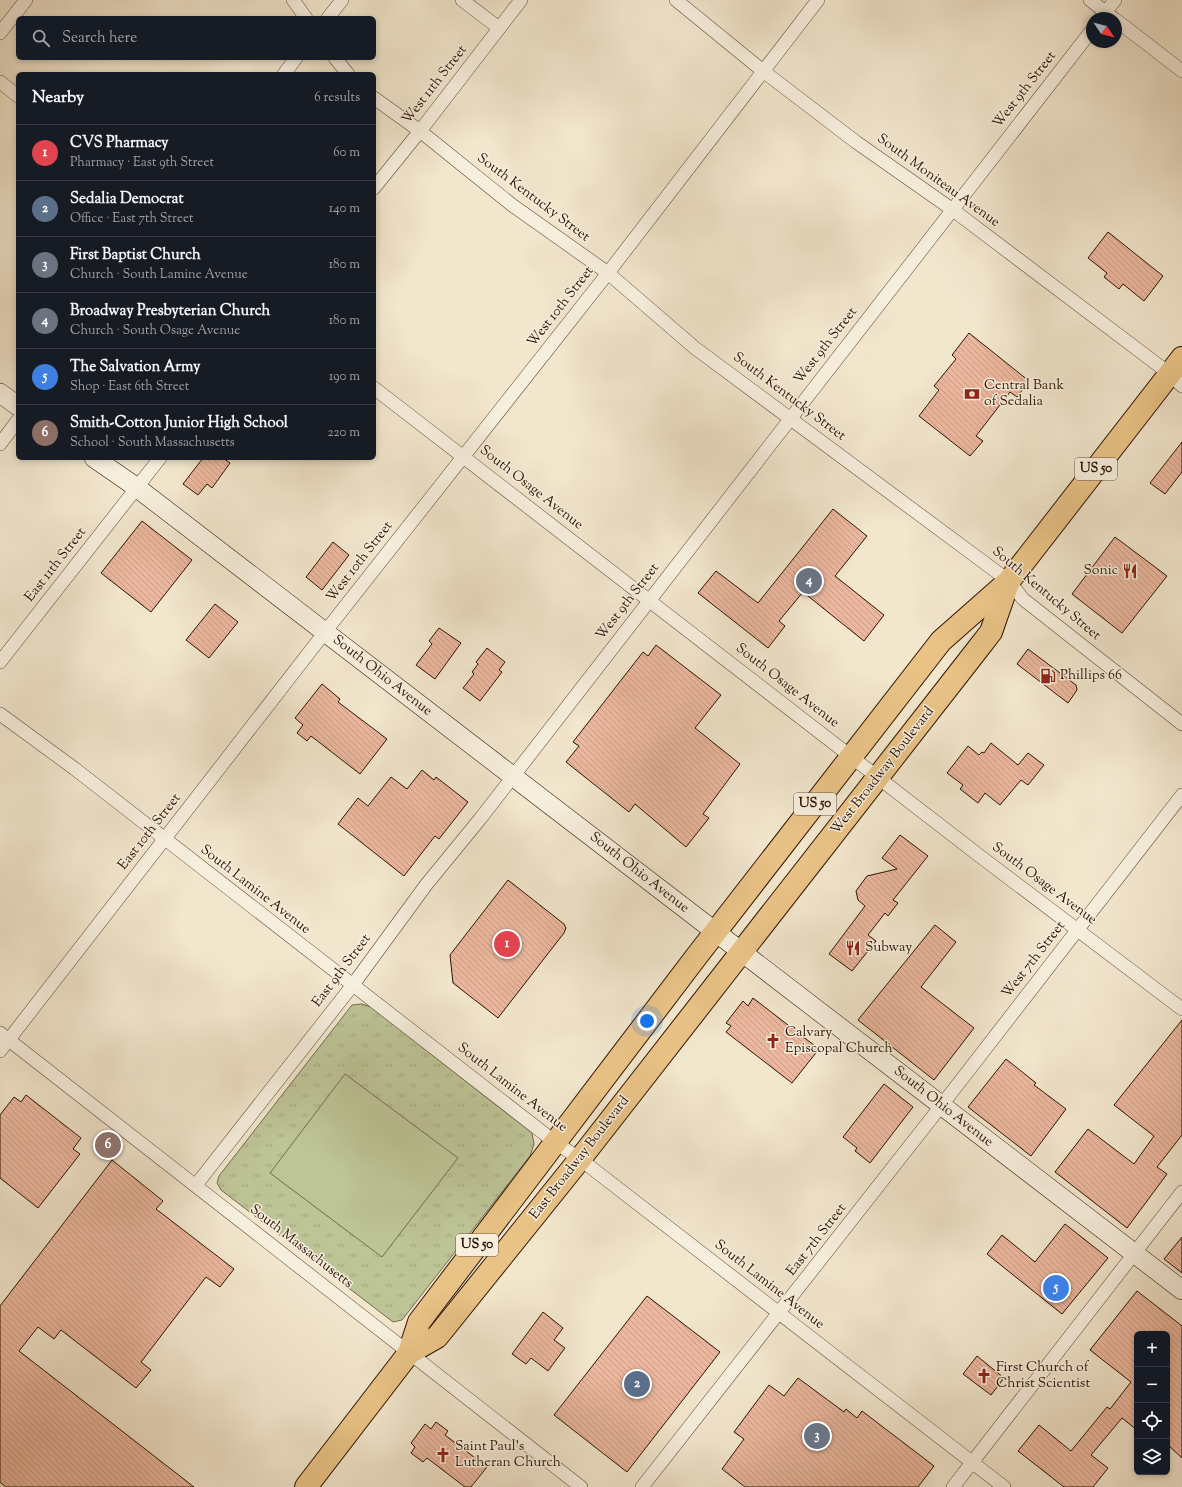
<!DOCTYPE html>
<html lang="en">
<head>
<meta charset="utf-8">
<style>
	:root { --surface:#171b24; --page:#242831; --text:#f1f3f6; --muted:#9ea1a6; --line:#363941; --accent:#c59692 }
	body { margin:0; font-family:"Sorts Mill Goudy",serif; background:var(--page); color:var(--text) }
	.controls { position:absolute; right:12px; bottom:12px; display:grid; overflow:hidden; border-radius:6px; box-shadow:0 2px 6px #0003 }
	.controls button { width:36px; height:36px; display:grid; place-items:center; padding:0; border:0; border-bottom:1px solid var(--line); background:var(--surface); color:var(--text); font:20px sans-serif }
	.compass { position:absolute; left:1086px; top:12px; width:36px; height:36px; border-radius:50%; background:var(--surface); box-shadow:0 2px 6px #0003; rotate:125deg }
	.you { position:absolute; left:647px; top:1021px; width:14px; height:14px; margin:-10px; border:3px solid #fff; border-radius:50%; background:#1a73e8; box-shadow:0 0 0 6px #1a73e833 }
	.badge { display:grid; place-items:center; width:26px; height:26px; border-radius:50%; background:var(--accent); color:#fff; font-size:13px; font-weight:700 }
	.pin { position:absolute; translate:-50% -50%; border:2px solid #fff; box-shadow:0 1px 4px #0006 }
	.list { margin:0; padding:0; list-style:none }
	h2 { display:flex; justify-content:space-between; align-items:center; height:52px; margin:0; padding:0 16px; font-size:17px }
	h2 small { font-size:13px; font-weight:400; color:var(--muted) }
	.list li { display:grid; grid-template-columns:26px 1fr auto; gap:12px; align-items:center; box-sizing:border-box; height:56px; padding:0 16px; border-top:1px solid var(--line) }
	.list b { display:block; font-size:15px; white-space:nowrap }
	.list p { margin:0; font-size:13px; white-space:nowrap; color:var(--muted) }
	.list em { font-size:13px; font-style:normal; color:var(--muted) }
	.icon { flex:none; width:22px; height:22px; fill:none; stroke:currentColor; stroke-width:2; stroke-linecap:round; stroke-linejoin:round }
	.map { position:relative; flex:none; width:1182px; height:1487px; overflow:hidden }
	.search { position:absolute; background:var(--surface); box-shadow:0 2px 6px #0003; left:16px; top:16px; width:360px; height:44px; display:flex; align-items:center; gap:10px; box-sizing:border-box; padding:0 14px; border-radius:6px; color:var(--muted); font-size:15px }
	.panel { position:absolute; background:var(--surface); box-shadow:0 2px 6px #0003; left:16px; top:72px; width:360px; height:388px; border-radius:6px }
	.map>svg:first-child { display:block }
</style>
</head>
<body>
<div class="map">
<svg width="1182" height="1487" viewBox="0 0 1182 1487">
	<defs>
		<pattern id="grass-tufts" width="24" height="20" patternUnits="userSpaceOnUse"><rect width="24" height="20" fill="#bdc496"/><path d="M3 7l-1-3M5 7V3M7 7l1-3M15 17l-1-3M17 17v-4M19 17l1-3" fill="none" stroke="#a3a780"/></pattern>
		<pattern id="building-back-hatch" width="6" height="6" patternUnits="userSpaceOnUse"><rect width="6" height="6" fill="#ebb79e"/><path d="M-1 5l2 2M0 0l6 6M5-1l2 2" fill="none" stroke="#ca9c86"/></pattern>
	</defs>
	<rect width="100%" height="100%" fill="#f2e6cd"/>
	<filter id="stains"><feTurbulence type="fractalNoise" baseFrequency=".005" numOctaves="4"/><feColorMatrix values="0 0 0 0 .2 0 0 0 0 .09 0 0 0 0 .02 0 0 0 .5 -.17"/></filter>
	<radialGradient id="worn" r=".72"><stop offset=".6" stop-color="#630" stop-opacity="0"/><stop offset="1" stop-color="#630" stop-opacity=".3"/></radialGradient>
	<!-- grass -->
	<polygon fill="url(#grass-tufts)" stroke="#756b4b" points="362,1004 371,1007 532,1133 534,1144 530,1156 402,1320 393,1322 221,1190 217,1183 219,1176 352,1005"/>
	<!-- garden -->
	<polygon fill="#bdc496" stroke="#756b4b" points="345,1074 458,1158 382,1257 270,1173"/>
	<!-- building -->
	<g fill="url(#building-back-hatch)" stroke="#2d1200">
		<polygon points="1108,232 1163,276 1144,301 1123,284 1119,289 1104,277 1107,273 1088,258"/>
		<polygon points="969,333 1029,381 1017,397 1010,392 976,436 983,441 970,456 919,416 939,390 934,386 956,359 952,355"/>
		<polygon points="1182,442 1182,472 1165,494 1150,483"/>
		<polygon points="203,458 223,458 230,463 212,488 207,484 198,495 183,484"/>
		<polygon points="833,509 867,536 835,576 884,615 864,641 803,592 779,621 785,626 768,648 698,593 716,571 758,603"/>
		<polygon points="142,521 192,560 151,612 101,573"/>
		<polygon points="1115,537 1167,576 1122,633 1072,594"/>
		<polygon points="333,542 349,555 322,590 306,577"/>
		<polygon points="215,604 238,622 209,658 186,640"/>
		<polygon points="439,628 461,643 435,679 416,665 432,644 429,641"/>
		<polygon points="656,645 721,695 695,728 740,764 703,814 709,818 686,847 635,804 629,812 566,762 579,746 573,742 643,652 648,656"/>
		<polygon points="487,648 505,662 499,670 502,672 480,701 463,688 474,674 472,672 478,664 476,662"/>
		<polygon points="1028,649 1076,685 1077,690 1068,703 1017,664"/>
		<polygon points="322,684 340,699 338,702 387,739 360,774 311,736 307,741 297,733 303,725 295,718"/>
		<polygon points="991,743 1018,765 1028,753 1044,765 1028,785 1021,780 1000,805 985,793 978,803 960,789 963,785 947,773 968,746 979,755 982,752 984,753"/>
		<polygon points="422,770 434,780 436,777 468,802 439,839 435,836 404,876 338,824 358,798 368,806 391,777 407,789"/>
		<polygon points="900,835 928,856 893,900 898,903 888,916 885,913 868,935 876,941 852,971 829,954 865,906 858,900 856,891 867,876 897,869 882,858"/>
		<polygon points="508,880 564,924 566,928 564,933 498,1018 453,983 450,955"/>
		<polygon points="935,925 956,942 921,987 974,1028 934,1080 858,1020"/>
		<polygon points="753,998 819,1049 792,1083 726,1032 731,1026 726,1023 743,1001 748,1006"/>
		<polygon points="1182,1020 1182,1135 1157,1167 1167,1174 1127,1228 1055,1172 1088,1129 1134,1164 1154,1136 1114,1105"/>
		<polygon points="1006,1059 1036,1083 1034,1085 1066,1109 1031,1156 968,1107"/>
		<polygon points="884,1084 913,1107 870,1163 855,1151 857,1148 843,1137"/>
		<polygon points="26,1095 81,1138 73,1149 80,1154 38,1208 0,1178 0,1115 14,1097 21,1102"/>
		<polygon points="112,1160 163,1201 156,1209 234,1269 220,1287 206,1277 141,1362 151,1370 136,1388 61,1330 54,1339 38,1327 19,1351 194,1487 6,1487 0,1482 0,1306"/>
		<polygon points="1065,1224 1108,1258 1062,1314 987,1254 1002,1235 1035,1262"/>
		<polygon points="1182,1237 1182,1273 1164,1259"/>
		<polygon points="1137,1291 1182,1326 1182,1458 1167,1444 1167,1334 1137,1334 1137,1430 1122,1418 1091,1455 1108,1468 1093,1487 1064,1487 1018,1451 1039,1425 1071,1451 1107,1407 1110,1409 1131,1382 1090,1350"/>
		<polygon points="647,1296 720,1352 627,1472 554,1415"/>
		<polygon points="543,1312 563,1328 554,1340 565,1348 548,1371 531,1358 526,1364 512,1354"/>
		<polygon points="977,1356 1004,1378 991,1395 963,1374"/>
		<polygon points="798,1378 844,1412 846,1409 857,1418 862,1411 934,1466 918,1487 745,1487 722,1469 744,1439 734,1432 769,1385 784,1396"/>
		<polygon points="436,1422 448,1431 445,1435 487,1467 471,1487 465,1487 427,1458 423,1462 411,1453 415,1447 411,1443 425,1424 431,1429"/>
	</g>
	<g fill="none" stroke-linecap="round" stroke-linejoin="round">
		<!-- minor casing -->
		<g stroke="#5e4733" stroke-width="14">
			<g id="minor">
				<polyline points="293,0 306,18"/>
				<polyline points="462,0 499,28"/>
				<polyline points="676,0 763,71 856,142 953,210 1170,374 1182,386"/>
				<polyline points="1090,0 1113,18"/>
				<polyline points="328,18 342,0"/>
				<polyline points="1101,18 1115,0"/>
				<polyline points="1116,20 1182,71"/>
				<polyline points="0,33 26,0"/>
				<polyline points="335,58 348,74"/>
				<polyline points="284,74 296,58"/>
				<polyline points="0,82 18,96"/>
				<polyline points="374,98 420,131 512,205 608,273 695,348 1009,581 1023,599 1182,724"/>
				<polyline points="374,188 420,131 521,0"/>
				<polyline points="374,388 981,857 1182,1009"/>
				<polyline points="0,444 18,420"/>
				<polyline points="0,662 160,458"/>
				<polyline points="0,714 75,769 555,1142 580,1159 1004,1487"/>
				<polyline points="0,1033 581,1487"/>
				<polyline points="0,1051 325,632 608,273 818,0"/>
				<polyline points="196,1185 352,986 426,885 480,819 1092,30"/>
				<polyline points="642,1487 941,1106 1182,795"/>
				<polyline points="953,1487 1182,1192"/>
			</g>
		</g>
		<!-- secondary casing -->
		<g stroke="#2d1200" stroke-width="20">
			<g id="secondary">
				<polyline points="0,393 18,406"/>
				<polyline points="94,458 136,487 1182,1290"/>
			</g>
		</g>
		<!-- trunk casing -->
		<g stroke="#2d1200" stroke-width="24">
			<g id="trunk">
				<polyline points="409,1353 437,1337 580,1159 977,650 991,632 1008,583"/>
				<polyline points="306,1487 409,1353 419,1322 696,957 941,641 1009,581 1182,358"/>
			</g>
		</g>
		<!-- minor -->
		<use href="#minor" stroke="#f7efde" stroke-width="13"/>
		<!-- secondary -->
		<use href="#secondary" stroke="#f7efde" stroke-width="19"/>
		<!-- trunk -->
		<use href="#trunk" stroke="#e9c386" stroke-width="22"/>
	</g>
	<!-- icons -->
	<defs>
		<g id="bank-bare" transform="scale(1.2)"><path d="M-6-4H6V4H-6ZM0-2.3a2.3 2.3 0 1 0 0 4.6a2.3 2.3 0 1 0 0-4.6Z" fill="#8f2418" stroke="#f7efde" stroke-width="2.5" paint-order="stroke"/></g>
		<g id="restaurant-bare" transform="scale(1.2)"><path d="M-5-6h1v4h1v-4h1v4h1v-4h1v5L-1.5 .5V6h-2V.5L-5-1ZM5-6V6H3V1.5H1.5Q1.5-4 5-6Z" fill="#8f2418" stroke="#f7efde" stroke-width="2.5" paint-order="stroke"/></g>
		<g id="fuel-bare" transform="scale(1.2)"><path d="M-5.5-6h7V0h2V4h1.3V-2.5L3-4.5l.8-.8L6-3V5H2.5V1h-1V6h-7ZM-4.2-4.7v3.2H.2V-4.7Z" fill="#8f2418" stroke="#f7efde" stroke-width="2.5" paint-order="stroke"/></g>
		<g id="church-bare" transform="scale(1.2)"><path d="M-1.2-6h2.4v3.5h3.3v2.4h-3.3V6h-2.4V-.1h-3.3v-2.4h3.3Z" fill="#8f2418" stroke="#f7efde" stroke-width="2.5" paint-order="stroke"/></g>
	</defs>
	<g fill-rule="evenodd">
		<use href="#bank-bare" x="972" y="394"/>
		<use href="#restaurant-bare" x="1130" y="571"/>
		<use href="#fuel-bare" x="1048" y="676"/>
		<use href="#restaurant-bare" x="853" y="948"/>
		<use href="#church-bare" x="773" y="1041"/>
		<use href="#church-bare" x="984" y="1376"/>
		<use href="#church-bare" x="443" y="1455"/>
	</g>
	<g text-anchor="middle" dominant-baseline="central" stroke-width="3" stroke-linejoin="round" paint-order="stroke">
		<!-- shield labels -->
		<g fill="#f7efde" stroke="#6a5443" stroke-width="1">
			<rect x="1075" y="458" width="42" height="22" rx="3"/>
			<rect x="794" y="793" width="42" height="22" rx="3"/>
			<rect x="456" y="1234" width="42" height="22" rx="3"/>
		</g>
		<g font-size="13" font-weight="bold" fill="#2d1200">
			<text x="1096" y="469">US 50</text>
			<text x="815" y="804">US 50</text>
			<text x="477" y="1245">US 50</text>
		</g>
		<!-- street labels -->
		<g font-size="14" fill="#2d1200" stroke="#f7efde">
			<text transform="translate(435 85) rotate(-52)">West 11th Street</text>
			<text transform="translate(1025 90) rotate(-52)">West 9th Street</text>
			<text transform="translate(938 181) rotate(36)">South Moniteau Avenue</text>
			<text transform="translate(533 198) rotate(37)">South Kentucky Street</text>
			<text transform="translate(561 307) rotate(-52)">West 10th Street</text>
			<text transform="translate(826 346) rotate(-52)">West 9th Street</text>
			<text transform="translate(789 397) rotate(37)">South Kentucky Street</text>
			<text transform="translate(531 488) rotate(38)">South Osage Avenue</text>
			<text transform="translate(360 562) rotate(-52)">West 10th Street</text>
			<text transform="translate(56 565) rotate(-52)">East 11th Street</text>
			<text transform="translate(1046 594) rotate(40)">South Kentucky Street</text>
			<text transform="translate(628 602) rotate(-52)">West 9th Street</text>
			<text transform="translate(382 676) rotate(38)">South Ohio Avenue</text>
			<text transform="translate(787 686) rotate(38)">South Osage Avenue</text>
			<text transform="translate(883 771) rotate(-52)">West Broadway Boulevard</text>
			<text transform="translate(150 832) rotate(-52)">East 10th Street</text>
			<text transform="translate(639 873) rotate(38)">South Ohio Avenue</text>
			<text transform="translate(1044 884) rotate(37)">South Osage Avenue</text>
			<text transform="translate(255 890) rotate(38)">South Lamine Avenue</text>
			<text transform="translate(1034 960) rotate(-52)">West 7th Street</text>
			<text transform="translate(342 971) rotate(-53)">East 9th Street</text>
			<text transform="translate(512 1088) rotate(38)">South Lamine Avenue</text>
			<text transform="translate(943 1107) rotate(38)">South Ohio Avenue</text>
			<text transform="translate(580 1158) rotate(-52)">East Broadway Boulevard</text>
			<text transform="translate(817 1240) rotate(-52)">East 7th Street</text>
			<text transform="translate(301 1247) rotate(38)">South Massachusetts</text>
			<text transform="translate(769 1285) rotate(38)">South Lamine Avenue</text>
		</g>
		<!-- poi labels -->
		<g font-size="14" fill="#2d1200" stroke="#f7efde" text-anchor="start">
			<text x="984" y="386">Central Bank<tspan x="984" dy="16">of Sedalia</tspan></text>
			<text x="1118" y="571" text-anchor="end">Sonic</text>
			<text x="1060" y="676">Phillips 66</text>
			<text x="865" y="948">Subway</text>
			<text x="785" y="1033">Calvary<tspan x="785" dy="16">Episcopal Church</tspan></text>
			<text x="996" y="1368">First Church of<tspan x="996" dy="16">Christ Scientist</tspan></text>
			<text x="455" y="1447">Saint Paul's<tspan x="455" dy="16">Lutheran Church</tspan></text>
		</g>
	</g>
	<rect width="100%" height="100%" filter="url(#stains)"/>
	<rect width="100%" height="100%" fill="url(#worn)"/>
</svg>
<div class="controls">
<button>+</button>
<button>−</button>
<button><svg class="icon" aria-label="locate" viewBox="0 0 24 24"><circle cx="12" cy="12" r="6"/><path d="M12 2v4M12 18v4M2 12h4M18 12h4"/></svg></button>
<button><svg class="icon" aria-label="layers" viewBox="0 0 24 24"><path d="M12 4l9 5-9 5-9-5zM3 14l9 5 9-5"/></svg></button>
</div>
<svg class="compass" viewBox="-18 -18 36 36"><path d="M0-13l5 13h-10z" fill="#e53935"/><path d="M0 13l5-13h-10z" fill="#9ea1a6"/></svg>
<div class="you"></div>
<div class="pin badge" style="left:507px;top:944px;background:#e0444e">1</div>
<div class="pin badge" style="left:637px;top:1384px;background:#5c6f8a">2</div>
<div class="pin badge" style="left:817px;top:1436px;background:#6b7280">3</div>
<div class="pin badge" style="left:809px;top:581px;background:#6b7280">4</div>
<div class="pin badge" style="left:1056px;top:1288px;background:#3f7fe0">5</div>
<div class="pin badge" style="left:108px;top:1145px;background:#8d6e63">6</div>
<div class="search"><svg class="icon" aria-label="search" viewBox="0 0 24 24"><circle cx="10" cy="10" r="6"/><path d="M15 15l6 6"/></svg>Search here</div>
<section class="panel">
<h2>Nearby<small>6 results</small></h2>
<ul class="list">
<li><span class="badge" style="background:#e0444e">1</span><div><b>CVS Pharmacy</b><p>Pharmacy · East 9th Street</p></div><em>60 m</em></li>
<li><span class="badge" style="background:#5c6f8a">2</span><div><b>Sedalia Democrat</b><p>Office · East 7th Street</p></div><em>140 m</em></li>
<li><span class="badge" style="background:#6b7280">3</span><div><b>First Baptist Church</b><p>Church · South Lamine Avenue</p></div><em>180 m</em></li>
<li><span class="badge" style="background:#6b7280">4</span><div><b>Broadway Presbyterian Church</b><p>Church · South Osage Avenue</p></div><em>180 m</em></li>
<li><span class="badge" style="background:#3f7fe0">5</span><div><b>The Salvation Army</b><p>Shop · East 6th Street</p></div><em>190 m</em></li>
<li><span class="badge" style="background:#8d6e63">6</span><div><b>Smith-Cotton Junior High School</b><p>School · South Massachusetts</p></div><em>220 m</em></li>
</ul>
</section>
</div>
</body>
</html>
